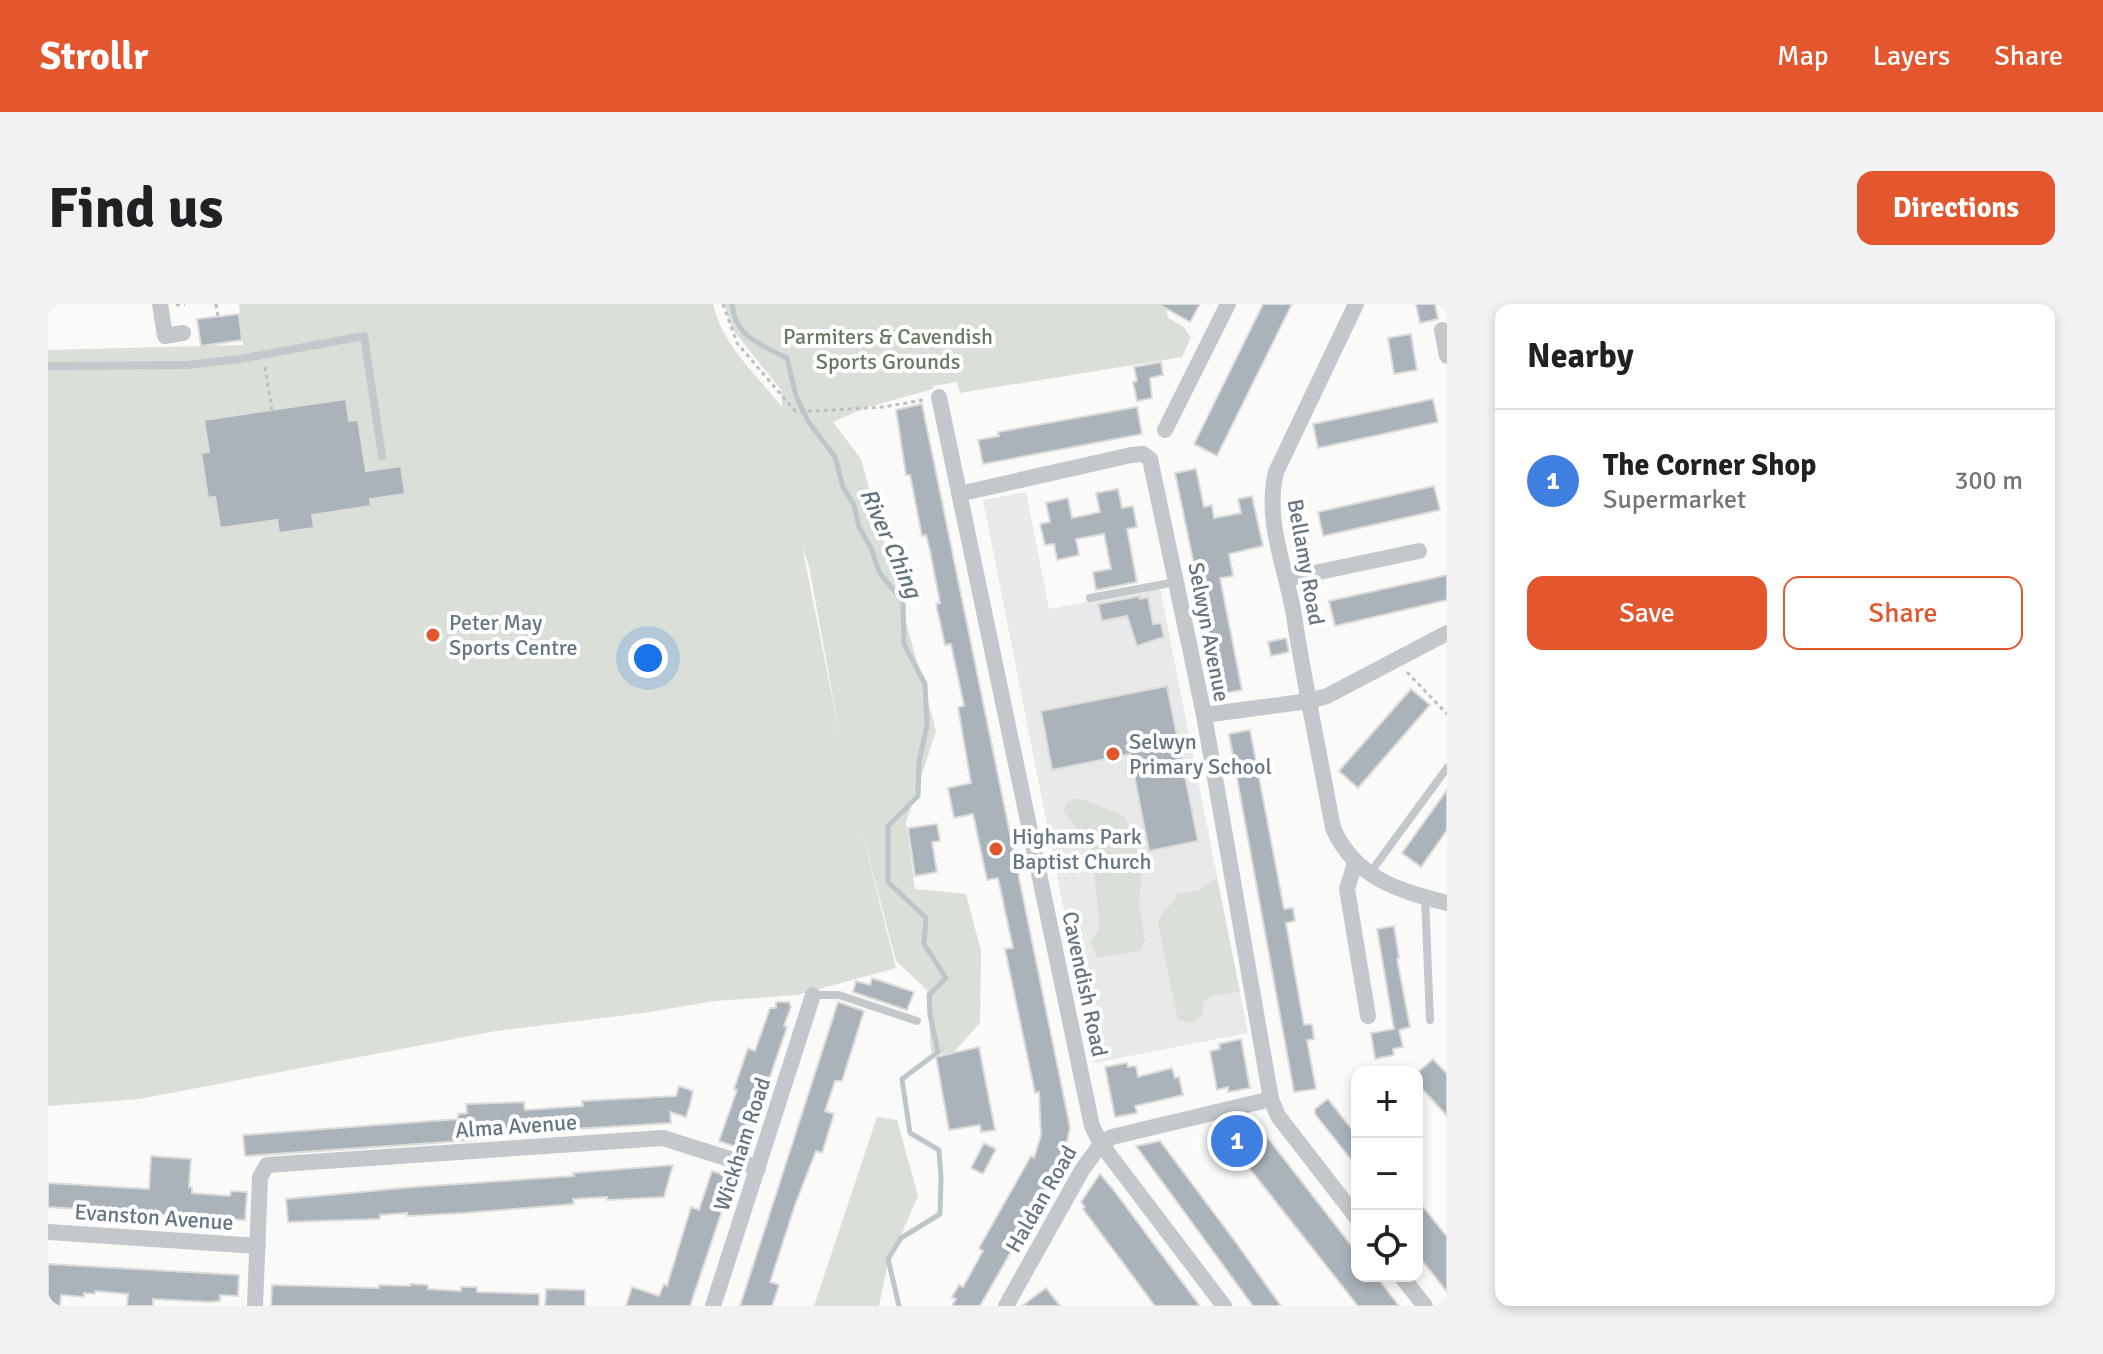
<!DOCTYPE html>
<html lang="en">
<head>
<meta charset="utf-8">
<style>
	:root { --surface:#fff; --page:#f2f2f2; --text:#202124; --muted:#757577; --line:#e0e0e0; --accent:#e4572e }
	body { margin:0; font-family:Signika,sans-serif; background:var(--page); color:var(--text) }
	.controls { position:absolute; right:24px; bottom:24px; display:grid; overflow:hidden; border-radius:16px; box-shadow:0 4px 12px #0003 }
	.controls button { width:72px; height:72px; display:grid; place-items:center; padding:0; border:0; border-bottom:2px solid var(--line); background:var(--surface); color:var(--text); font:40px sans-serif }
	.you { position:absolute; left:600px; top:354px; width:28px; height:28px; margin:-20px; border:6px solid #fff; border-radius:50%; background:#1a73e8; box-shadow:0 0 0 12px #1a73e833 }
	.badge { display:grid; place-items:center; width:52px; height:52px; border-radius:50%; background:var(--accent); color:#fff; font-size:26px; font-weight:700 }
	.pin { position:absolute; translate:-50% -50%; border:4px solid #fff; box-shadow:0 2px 8px #0006 }
	.list { margin:0; padding:0; list-style:none }
	h2 { display:flex; justify-content:space-between; align-items:center; height:104px; margin:0; padding:0 32px; font-size:34px }
	h2 small { font-size:26px; font-weight:400; color:var(--muted) }
	.list li { display:grid; grid-template-columns:52px 1fr auto; gap:24px; align-items:center; box-sizing:border-box; height:144px; padding:0 32px; border-top:2px solid var(--line) }
	.list b { display:block; font-size:30px; white-space:nowrap }
	.list p { margin:0; font-size:26px; white-space:nowrap; color:var(--muted) }
	.list em { font-size:26px; font-style:normal; color:var(--muted) }
	.actions { display:flex; gap:16px; padding:24px 32px }
	.actions a { flex:1; padding:18px 0; border:2px solid var(--accent); border-radius:16px; text-align:center; font-size:28px; color:var(--accent) }
	.actions .main { background:var(--accent); color:#fff }
	.icon { flex:none; width:44px; height:44px; fill:none; stroke:currentColor; stroke-width:2; stroke-linecap:round; stroke-linejoin:round }
	.map { position:relative; flex:none; width:1399px; height:1002px; overflow:hidden; border-radius:16px }
	header { display:flex; align-items:center; gap:48px; box-sizing:border-box; height:112px; padding:0 40px; background:var(--accent); color:#fff }
	header strong { font-size:38px }
	nav { display:flex; gap:44px; margin-inline-start:auto; font-size:28px }
	.intro { display:flex; align-items:center; justify-content:space-between; box-sizing:border-box; height:192px; padding:0 48px }
	h1 { margin:0; font-size:56px }
	.button { padding:20px 36px; border-radius:16px; background:var(--accent); color:#fff; font-size:28px; font-weight:700 }
	main { display:flex; gap:48px; padding:0 48px }
	aside { flex:1; background:var(--surface); border-radius:16px; box-shadow:0 4px 12px #0003 }
	.map>svg:first-child { display:block }
</style>
</head>
<body>
<header>
<strong>Strollr</strong>
<nav><a>Map</a><a>Layers</a><a>Share</a></nav>
</header>
<div class="intro"><h1>Find us</h1><a class="button">Directions</a></div>
<main>
<div class="map">
<svg width="1399" height="1002" viewBox="0 0 1399 1002">
	<rect width="100%" height="100%" fill="#fafaf8"/>
	<!-- built -->
	<polygon fill="#e8e9e9" points="978,188 1001,305 1112,284 1200,729 1046,759 935,196"/>
	<!-- green -->
	<g fill="#dadfd7" fill-rule="evenodd">
		<path d="M191,0H665C675,42 708,70 734,103L733,86L685,26L676,0H1117L1120,14L1136,23L1143,34L1134,53L912,89L909,78L885,82V85L817,104L785,118L813,155L888,427L858,519L867,585L918,590L933,647L932,719L903,751L883,748L879,686L848,657L811,516L848,664L749,691L666,697L595,709L448,727L91,795L0,802V46L195,41ZM754,242L761,262L793,437Z"/>
		<polygon points="1026,495 1034,495 1076,512 1083,527 1094,562 1091,602 1097,637 1091,647 1049,654 1043,638 1052,622 1043,543 1015,507 1020,498"/>
		<path d="M1169,574L1192,688L1165,691L1155,698V710L1145,719L1130,716L1110,618C1114,605 1124,603 1129,590L1149,587Z"/>
		<polygon points="829,813 849,816 870,892 839,963 831,1002 766,1002"/>
	</g>
	<g fill="none" stroke-linecap="round" stroke-linejoin="round">
		<!-- stream -->
		<path stroke="#bbc7cb" stroke-width="5" d="M684,0C687,33 712,40 739,54L748,92L760,117L787,153L795,183L806,201L811,223L824,246L831,268L855,298L856,340L877,380L879,421L871,458L870,492L840,522V578L878,614L876,640L898,674L881,691L882,711L890,748L854,775L862,829L891,846L893,873L892,910L853,934L840,955L851,1002"/>
	</g>
	<!-- building -->
	<g fill="#aab3b9" stroke="#dcdcda" stroke-width="2">
		<polygon points="1110,0 1152,0 1142,18"/>
		<polygon points="1215,0 1244,0 1169,152 1146,140"/>
		<polygon points="1368,0 1387,0 1390,15 1372,19"/>
		<polygon points="191,10 194,36 153,42 149,15"/>
		<polygon points="1363,30 1369,66 1346,70 1340,34"/>
		<polygon points="1113,58 1115,71 1102,74 1104,94 1089,97 1085,78 1089,77 1086,63"/>
		<polygon points="298,95 301,117 310,116 318,167 353,162 357,190 322,195 323,202 264,211 266,224 231,229 229,216 172,224 167,193 160,194 153,149 161,148 156,116"/>
		<polygon points="1385,95 1390,118 1270,144 1265,120"/>
		<polygon points="874,100 1022,823 1015,856 932,1002 904,1002 908,995 904,993 911,981 915,983 935,947 931,944 983,852 986,854 993,831 991,788 987,789 957,645 965,644 950,574 939,576 925,510 906,514 900,484 923,479 910,403 916,402 903,340 897,341 888,300 892,299 882,247 878,231 874,232 862,171 858,171 848,106"/>
		<polygon points="1089,103 1094,130 935,160 930,136 951,132 950,128"/>
		<polygon points="1148,165 1156,203 1164,201 1166,214 1193,209 1190,195 1204,192 1215,242 1181,250 1185,272 1172,274 1194,386 1173,390 1127,169"/>
		<polygon points="1386,182 1392,206 1275,232 1270,208"/>
		<polygon points="1070,185 1074,204 1085,202 1089,223 1079,225 1089,278 1048,286 1045,268 1063,265 1056,230 1028,235 1031,251 1009,256 1006,240 997,241 992,220 1002,218 998,199 1020,194 1024,214 1052,208 1048,189"/>
		<polygon points="1399,271 1399,296 1287,322 1281,297"/>
		<polygon points="1092,292 1092,295 1100,293 1105,320 1113,319 1116,333 1089,342 1079,312 1054,317 1050,300"/>
		<polygon points="1238,334 1241,348 1223,352 1220,338"/>
		<polygon points="1119,382 1150,537 1101,547 1082,450 1004,466 993,407"/>
		<polygon points="1363,385 1382,401 1310,484 1291,467"/>
		<polygon points="1202,426 1236,605 1245,604 1247,617 1238,619 1256,721 1264,720 1266,735 1259,736 1268,785 1246,788 1181,430"/>
		<polygon points="1399,486 1399,526 1373,563 1354,549"/>
		<polygon points="889,520 892,537 884,538 889,568 867,572 860,524"/>
		<polygon points="1346,622 1351,654 1349,655 1362,723 1351,726 1355,743 1345,745 1346,751 1327,755 1323,729 1346,725 1329,625"/>
		<polygon points="824,674 866,688 859,706 805,688 808,677 822,681"/>
		<polygon points="728,698 741,698 743,703 736,722 739,723 697,846 671,837 689,786 686,785 700,744 707,747 722,704 728,704"/>
		<polygon points="790,698 816,707 794,777 787,777 777,807 786,810 774,849 768,847 747,901 722,978 731,981 724,1002 692,1002"/>
		<polygon points="1193,735 1202,784 1180,788 1180,783 1169,786 1162,747 1172,745 1171,740"/>
		<polygon points="931,743 947,826 933,828 932,821 901,826 888,753"/>
		<polygon points="1385,755 1399,770 1399,812 1369,779 1369,769"/>
		<polygon points="1079,759 1080,763 1088,762 1090,773 1124,764 1127,774 1131,773 1135,791 1087,802 1089,809 1067,813 1057,763"/>
		<polygon points="631,782 645,787 642,801 638,813 622,808 623,819 427,831 428,836 197,852 195,831 410,815 410,810 419,809 418,800 476,798 477,806 535,802 534,797 628,792"/>
		<polygon points="1280,795 1309,832 1309,863 1267,810 1267,805"/>
		<polygon points="1205,815 1309,949 1309,972 1328,972 1351,1002 1310,1002 1172,827 1182,820"/>
		<polygon points="1112,837 1189,940 1233,1002 1205,1002 1088,842"/>
		<polygon points="936,839 948,845 935,870 923,864"/>
		<polygon points="103,852 143,855 141,883 144,883 144,889 182,892 183,887 199,888 197,916 0,903 0,879 101,885"/>
		<polygon points="625,861 616,893 559,896 559,893 525,895 526,900 416,909 359,912 359,909 332,911 332,915 240,918 238,895 366,883 526,872 525,869"/>
		<polygon points="664,867 685,874 642,1002 578,1002 584,983 611,992 616,980 619,982 643,903 651,906"/>
		<polygon points="1052,870 1064,884 1152,1002 1107,1002 1035,905 1037,903 1033,898"/>
		<polygon points="1369,895 1399,933 1399,988 1369,950"/>
		<polygon points="0,960 191,971 190,992 172,991 172,997 160,998 105,995 105,1002 79,1002 80,990 47,987 47,990 36,989 36,993 13,991 12,1002 0,1002"/>
		<polygon points="362,980 380,981 380,985 413,987 413,983 429,983 429,988 491,990 491,1002 223,1002 224,981 331,984 331,981 362,982"/>
		<polygon points="998,984 1012,1002 974,1002"/>
		<polygon points="498,985 537,986 537,1002 497,1002"/>
	</g>
	<g fill="none" stroke-linecap="round" stroke-linejoin="round">
		<!-- path -->
		<g stroke="#bbbfc2" stroke-width="3" stroke-dasharray="4 4" stroke-linecap="butt">
			<polyline points="168,0 170,13"/>
			<polyline points="675,0 689,39 748,108 835,103 875,96"/>
			<polyline points="128,1 137,0"/>
			<polyline points="217,63 224,106"/>
			<polyline points="1359,368 1399,410"/>
		</g>
		<!-- service -->
		<g stroke="#c3c8cc" stroke-width="8">
			<polyline points="0,62 140,61 192,55 316,32 334,152"/>
			<polyline points="1042,294 1128,278"/>
			<polyline points="1322,569 1399,464"/>
			<polyline points="1377,593 1382,716"/>
			<polyline points="765,691 791,691 869,717"/>
		</g>
		<!-- minor -->
		<g stroke="#c3c8cc" stroke-width="16">
			<polyline points="112,0 117,32 135,29"/>
			<path d="M1308,0L1228,168C1216,217 1238,263 1246,312C1257,383 1272,453 1285,524C1307,574 1349,586 1399,599"/>
			<polyline points="1394,26 1399,52"/>
			<polyline points="891,93 1044,822 1053,840 1176,1002"/>
			<polyline points="1117,126 1180,0"/>
			<polyline points="911,190 1083,151 1095,150 1102,155 1156,411 1223,795 1230,812 1309,914"/>
			<polyline points="1238,275 1371,247"/>
			<polyline points="1156,411 1261,397 1279,392 1399,329"/>
			<polyline points="1307,559 1299,585 1320,712"/>
			<polyline points="0,928 210,942"/>
			<polyline points="1353,972 1377,1002"/>
			<polyline points="207,1002 212,873 219,861 615,834 710,864"/>
			<polyline points="665,1002 765,691"/>
			<polyline points="958,1002 1034,866 1053,840 1064,833 1089,827 1223,795"/>
		</g>
	</g>
	<!-- markers -->
	<g fill="#e4572e" stroke="#fff" stroke-width="3">
		<circle cx="385" cy="331" r="8"/>
		<circle cx="1065" cy="450" r="8"/>
		<circle cx="948" cy="545" r="8"/>
	</g>
	<g text-anchor="middle" dominant-baseline="central" stroke-width="8" stroke-linejoin="round" paint-order="stroke">
		<!-- park labels -->
		<g font-size="22" fill="#687a64" stroke="#fff">
			<text x="840" y="32">Parmiters &amp; Cavendish<tspan x="840" dy="25">Sports Grounds</tspan></text>
		</g>
		<!-- street labels -->
		<g font-size="22" fill="#657683" stroke="#fff">
			<text transform="translate(1258 258) rotate(80)">Bellamy Road</text>
			<text transform="translate(1161 328) rotate(79)">Selwyn Avenue</text>
			<text transform="translate(1037 680) rotate(78)">Cavendish Road</text>
			<text transform="translate(468 822) rotate(-4)">Alma Avenue</text>
			<text transform="translate(694 840) rotate(-72)">Wickham Road</text>
			<text transform="translate(993 895) rotate(-60)">Haldan Road</text>
			<text transform="translate(106 913) rotate(4)">Evanston Avenue</text>
		</g>
		<!-- poi labels -->
		<g font-size="22" fill="#657683" stroke="#fff" text-anchor="start">
			<text x="401" y="318">Peter May<tspan x="401" dy="25">Sports Centre</tspan></text>
			<text x="1081" y="437">Selwyn<tspan x="1081" dy="25">Primary School</tspan></text>
			<text x="964" y="532">Highams Park<tspan x="964" dy="25">Baptist Church</tspan></text>
		</g>
		<!-- water labels -->
		<g font-size="24" font-style="italic" fill="#60757c" stroke="#fff">
			<text transform="translate(843 239) rotate(66)">River Ching</text>
		</g>
	</g>
</svg>
<div class="controls">
<button>+</button>
<button>−</button>
<button><svg class="icon" aria-label="locate" viewBox="0 0 24 24"><circle cx="12" cy="12" r="6"/><path d="M12 2v4M12 18v4M2 12h4M18 12h4"/></svg></button>
</div>
<div class="you"></div>
<div class="pin badge" style="left:1189px;top:837px;background:#3f7fe0">1</div>
</div>
<aside>
<h2>Nearby<small></small></h2>
<ul class="list">
<li><span class="badge" style="background:#3f7fe0">1</span><div><b>The Corner Shop</b><p>Supermarket</p></div><em>300 m</em></li>
</ul>
<div class="actions"><a class="main">Save</a><a>Share</a></div>
</aside>
</main>
</body>
</html>
